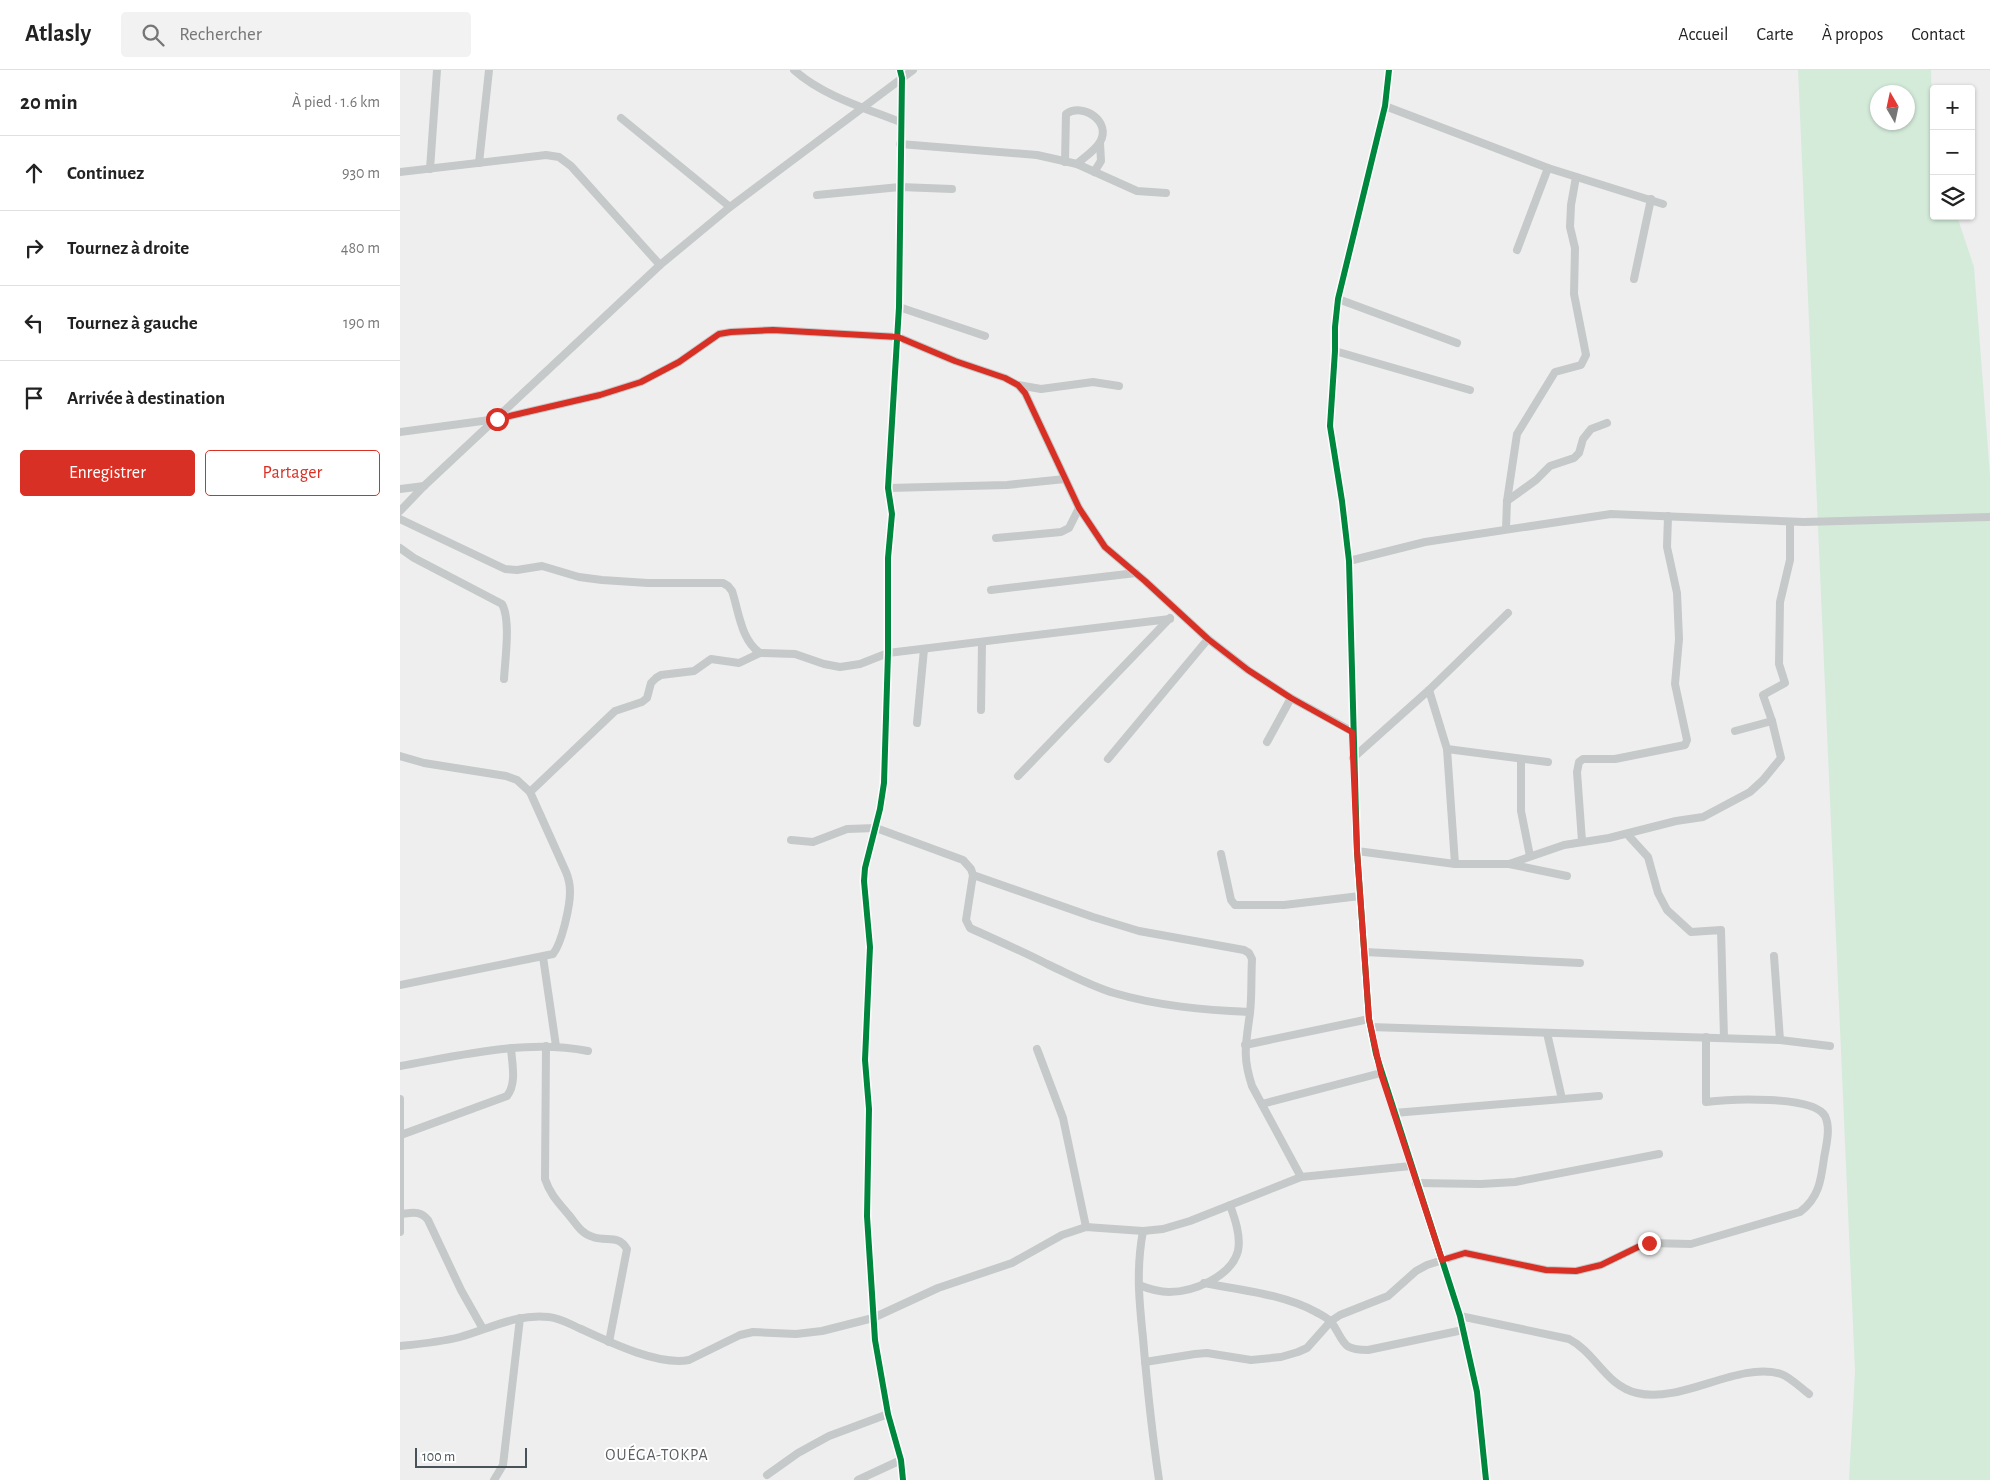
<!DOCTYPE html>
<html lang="fr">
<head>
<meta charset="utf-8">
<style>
	:root { --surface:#fff; --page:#f2f2f2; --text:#222; --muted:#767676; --line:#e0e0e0; --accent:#d93025 }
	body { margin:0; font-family:"Alegreya Sans",sans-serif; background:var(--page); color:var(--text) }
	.controls { position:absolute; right:15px; top:15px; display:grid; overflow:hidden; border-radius:5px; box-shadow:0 1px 4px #0004 }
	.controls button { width:45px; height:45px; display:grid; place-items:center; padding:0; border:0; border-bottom:1px solid var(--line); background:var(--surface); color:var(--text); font:25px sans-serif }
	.compass { position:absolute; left:1470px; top:15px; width:45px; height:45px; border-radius:50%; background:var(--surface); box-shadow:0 1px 4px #0004; rotate:351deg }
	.scale { position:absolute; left:15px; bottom:12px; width:112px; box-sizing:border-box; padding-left:5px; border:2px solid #475358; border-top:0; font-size:14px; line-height:18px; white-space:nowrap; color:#475358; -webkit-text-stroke:4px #fff; paint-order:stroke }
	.stop { position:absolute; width:15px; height:15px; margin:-11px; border:4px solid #d93025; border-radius:50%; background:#fff }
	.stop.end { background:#d93025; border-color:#fff; box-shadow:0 1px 5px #0008 }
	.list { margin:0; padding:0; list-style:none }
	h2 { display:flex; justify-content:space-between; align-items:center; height:65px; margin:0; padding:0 20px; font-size:21px }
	h2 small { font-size:16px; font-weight:400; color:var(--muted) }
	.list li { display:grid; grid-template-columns:32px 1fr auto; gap:15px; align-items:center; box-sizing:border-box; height:75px; padding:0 20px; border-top:1px solid var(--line) }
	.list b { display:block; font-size:19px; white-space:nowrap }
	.list em { font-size:16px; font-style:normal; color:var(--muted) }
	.actions { display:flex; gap:10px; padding:15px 20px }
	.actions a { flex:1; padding:11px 0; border:1px solid var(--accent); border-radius:5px; text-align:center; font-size:18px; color:var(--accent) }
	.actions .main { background:var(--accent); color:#fff }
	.icon { flex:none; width:28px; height:28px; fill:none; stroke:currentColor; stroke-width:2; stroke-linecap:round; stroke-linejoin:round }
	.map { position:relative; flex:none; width:1590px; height:1410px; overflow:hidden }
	header { display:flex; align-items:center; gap:30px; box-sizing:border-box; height:70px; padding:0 25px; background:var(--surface); border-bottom:1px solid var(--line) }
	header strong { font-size:24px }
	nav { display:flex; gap:28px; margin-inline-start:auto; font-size:18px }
	.search { width:350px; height:45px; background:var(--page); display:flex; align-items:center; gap:12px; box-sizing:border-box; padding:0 18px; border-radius:5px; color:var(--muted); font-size:19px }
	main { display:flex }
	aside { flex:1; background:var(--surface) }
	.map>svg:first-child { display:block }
</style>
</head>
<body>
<header>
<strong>Atlasly</strong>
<div class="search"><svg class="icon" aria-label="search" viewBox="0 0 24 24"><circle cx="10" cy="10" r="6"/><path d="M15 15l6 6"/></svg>Rechercher</div>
<nav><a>Accueil</a><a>Carte</a><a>À propos</a><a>Contact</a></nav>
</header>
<main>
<aside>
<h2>20 min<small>À pied · 1.6 km</small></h2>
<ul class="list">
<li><svg class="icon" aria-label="ahead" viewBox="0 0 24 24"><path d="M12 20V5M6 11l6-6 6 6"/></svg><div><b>Continuez</b></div><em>930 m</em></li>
<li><svg class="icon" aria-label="right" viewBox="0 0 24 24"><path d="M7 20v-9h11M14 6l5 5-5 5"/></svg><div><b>Tournez à droite</b></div><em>480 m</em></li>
<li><svg class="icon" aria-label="left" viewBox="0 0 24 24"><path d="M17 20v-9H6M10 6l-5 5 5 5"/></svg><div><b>Tournez à gauche</b></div><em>190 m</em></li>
<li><svg class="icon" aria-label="arrive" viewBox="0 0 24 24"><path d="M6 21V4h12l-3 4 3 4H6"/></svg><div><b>Arrivée à destination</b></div></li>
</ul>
<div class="actions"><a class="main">Enregistrer</a><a>Partager</a></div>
</aside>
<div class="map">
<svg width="1590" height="1410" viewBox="0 0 1590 1410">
	<rect width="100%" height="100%" fill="#eee"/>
	<!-- green -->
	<path fill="#d4ebda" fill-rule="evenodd" d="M1398,0H1531L1534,146H1557L1574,197L1590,405V1410H1449L1455,1301ZM1478,22H1508V52H1478Z"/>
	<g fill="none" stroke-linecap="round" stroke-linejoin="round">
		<!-- street -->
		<g stroke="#c6c9c9" stroke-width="8">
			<path d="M394,0C423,26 465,38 500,52"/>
			<polyline points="500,0 502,8 499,237 488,418 492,444 488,488 488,583 484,713 480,739 465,798 464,811 470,877 465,990 469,1039 467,1146 475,1270 488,1344 501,1390 503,1410"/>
			<polyline points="989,0 985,36 938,229 935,257 935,281 930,356 942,431 949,491 957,781 969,949 976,984 1060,1246 1077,1322 1086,1410"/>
			<polyline points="985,36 1148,98 1263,134"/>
			<polyline points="221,48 330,137"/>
			<polyline points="500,74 637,85 677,94 737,121 766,123"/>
			<path d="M665,92L666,44C683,32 712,52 700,72C695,81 684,87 677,94"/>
			<polyline points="79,93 89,0"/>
			<polyline points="30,99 37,0"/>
			<polyline points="0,102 146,85 159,87 171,96 260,195"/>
			<polyline points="694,102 701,91 700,73"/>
			<polyline points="417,125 500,117 552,119"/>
			<polyline points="1117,180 1148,98"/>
			<polyline points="1234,209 1251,129"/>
			<polyline points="938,229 1057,273"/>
			<polyline points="499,237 585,266"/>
			<polyline points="935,281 1070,320"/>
			<polyline points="618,315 641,319 693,312 719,316"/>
			<polyline points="0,362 97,349 200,325 241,312 279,292 319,264 331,262 373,260 498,267 555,291 605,308 618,315 625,323 679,438 705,477 745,511 808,569 848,600 891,628 953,662"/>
			<polyline points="488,418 607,415 665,409"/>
			<polyline points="0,419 24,416"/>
			<polyline points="1107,431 1136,410 1150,396 1174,388 1179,383 1183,369 1191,359 1207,353"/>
			<polyline points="0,441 24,416 260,195 330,137 513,0"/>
			<path d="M0,449L105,499L117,500L142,496L179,507L202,510L248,513H323L328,516L332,521C339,542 341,570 360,583"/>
			<polyline points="1106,459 1107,431 1117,364 1155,302 1181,295 1186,285 1174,224 1175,178 1170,157 1171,135 1176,107"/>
			<polyline points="596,468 661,462 669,458 679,438"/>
			<path d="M0,478L14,488L102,534C111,550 105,590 104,609"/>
			<polyline points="949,491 1025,472 1211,444 1404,452 1590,447"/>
			<polyline points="591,520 736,503"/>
			<polyline points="1029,620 1047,679 1055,794"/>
			<polyline points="581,640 582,573"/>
			<polyline points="517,653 524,579"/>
			<polyline points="1335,661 1372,651 1363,625 1385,613 1379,594 1380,532 1390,490 1390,452"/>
			<polyline points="867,672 891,628"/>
			<polyline points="1047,679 1148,692"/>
			<path d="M0,686L24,693L106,706L117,710L130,722L166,802C169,809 170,814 170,822C170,836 162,873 153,884L0,915"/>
			<polyline points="953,688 1029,620 1108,543"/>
			<polyline points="708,689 808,569"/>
			<polyline points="1121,689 1121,741 1130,786"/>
			<polyline points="618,706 770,548"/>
			<polyline points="130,722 215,641 242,632 247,628 251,613 256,608 261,605 294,601 311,589 339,593 360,583 395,584 424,594 440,597 460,594 488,583 770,549"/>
			<polyline points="1227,764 1248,787 1258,823 1267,840 1291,862 1321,860 1324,968"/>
			<path d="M391,770L413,772L447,759L476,758L563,790L571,799L573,805L566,850L570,858C596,870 622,881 647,894C669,904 691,916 714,923C758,936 804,940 850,942"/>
			<polyline points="1182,771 1177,702 1179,692 1183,689 1215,689 1285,675 1287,670 1275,614 1279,569 1277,523 1267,477 1268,446"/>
			<polyline points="957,781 1055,794 1109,794 1167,806"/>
			<polyline points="821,784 831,830 835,835 884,835 960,826"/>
			<polyline points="1109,794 1164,775 1209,768 1276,751 1303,747 1350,722 1363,710 1381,688 1372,651"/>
			<path d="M573,805L693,847L739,861L844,880L849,883L852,889C851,907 852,925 850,943C846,973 842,986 852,1016L901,1107"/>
			<polyline points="965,882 1180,893"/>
			<polyline points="1374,886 1380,970"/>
			<polyline points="143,887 156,976"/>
			<polyline points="970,957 1380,970 1430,976"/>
			<polyline points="1147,963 1162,1029"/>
			<polyline points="845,975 969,949"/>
			<path d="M146,976L145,1109C150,1124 158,1132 168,1144C176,1153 180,1163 193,1167C207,1172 218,1164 227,1179L209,1272"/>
			<polyline points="637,979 663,1048 686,1157"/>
			<path d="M0,996C62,985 126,969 188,981"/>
			<polyline points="0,1029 0,1162"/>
			<polyline points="862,1034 981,1003"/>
			<polyline points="994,1043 1199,1026"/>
			<path d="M1,1065L107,1026C117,1013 112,994 111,978"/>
			<polyline points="1016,1113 1081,1114 1115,1112 1259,1084"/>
			<path d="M0,1144C12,1143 20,1140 28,1150L61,1220L83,1259"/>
			<path d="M743,1161C736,1199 739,1230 743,1268C747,1315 752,1363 759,1410"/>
			<path d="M804,1213C840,1220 883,1224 916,1242C921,1245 928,1248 932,1253C945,1272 941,1280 968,1280L1063,1260"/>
			<path d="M739,1215C749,1219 758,1222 769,1222C793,1222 831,1207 838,1181C841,1166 835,1149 830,1135"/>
			<path d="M1060,1246L1169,1269C1196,1283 1206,1316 1237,1323C1282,1334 1338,1291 1381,1304C1390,1307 1401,1318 1409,1324"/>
			<path d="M0,1276C20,1274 41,1272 60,1267C89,1259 118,1243 149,1247C160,1248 170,1254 181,1259C209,1272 259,1296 289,1290L340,1265L353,1262L396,1264L422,1261L473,1248L538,1218L612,1193L662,1165L686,1157L743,1161L763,1159L790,1151L901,1107L1011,1096"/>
			<path d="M745,1292L795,1284L807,1283L851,1290L881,1287L898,1282L907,1278L931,1251L940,1245L988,1226L1016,1201L1027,1195L1065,1183L1146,1200L1176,1201L1201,1195L1238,1177L1249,1173L1291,1174L1400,1142C1419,1128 1421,1110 1424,1088C1426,1076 1431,1058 1425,1046C1413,1025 1329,1029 1306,1032V967"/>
			<polyline points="367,1405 398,1383 429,1366 488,1344"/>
			<polyline points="94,1410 103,1395 120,1248"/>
			<polyline points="458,1410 501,1390"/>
		</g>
		<!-- cycleway casing -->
		<g stroke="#fff" stroke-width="9">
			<g id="cycleway">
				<polyline points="500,0 502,8 499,237 488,418 492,444 488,488 488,583 484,713 480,739 465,798 464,811 470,877 465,990 469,1039 467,1146 475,1270 488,1344 501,1390 503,1410"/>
				<polyline points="989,0 985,36 938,229 935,257 935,281 930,356 942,431 949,491 957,781 969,949 976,984 1060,1246 1077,1322 1086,1410"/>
			</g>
		</g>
		<!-- cycleway -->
		<use href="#cycleway" stroke="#00873e" stroke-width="6"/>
	</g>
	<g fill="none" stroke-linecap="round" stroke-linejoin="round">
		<!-- route -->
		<polyline stroke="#d93025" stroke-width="6" points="97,349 200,325 241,312 279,292 319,264 331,262 373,260 498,267 555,291 605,308 618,315 625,323 679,438 705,477 745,511 808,569 848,600 891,628 952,662 957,781 969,949 981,1004 1042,1190 1065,1183 1146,1200 1176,1201 1201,1195 1238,1177 1249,1173"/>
	</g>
	<g text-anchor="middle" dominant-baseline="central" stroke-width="4" stroke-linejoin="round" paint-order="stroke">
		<!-- quarter labels -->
		<g font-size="16" letter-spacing="1" fill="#5a5e61" stroke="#fff">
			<text x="257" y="1385">OUÉGA-TOKPA</text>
		</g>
	</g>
</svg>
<div class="controls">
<button>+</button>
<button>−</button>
<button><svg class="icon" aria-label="layers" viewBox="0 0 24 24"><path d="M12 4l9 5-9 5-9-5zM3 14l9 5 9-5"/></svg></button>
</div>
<svg class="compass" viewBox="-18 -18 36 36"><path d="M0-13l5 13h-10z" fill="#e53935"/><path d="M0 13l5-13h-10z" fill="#767676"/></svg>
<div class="scale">100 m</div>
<div class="stop" style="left:97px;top:349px"></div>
<div class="stop end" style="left:1249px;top:1173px"></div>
</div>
</main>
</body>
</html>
